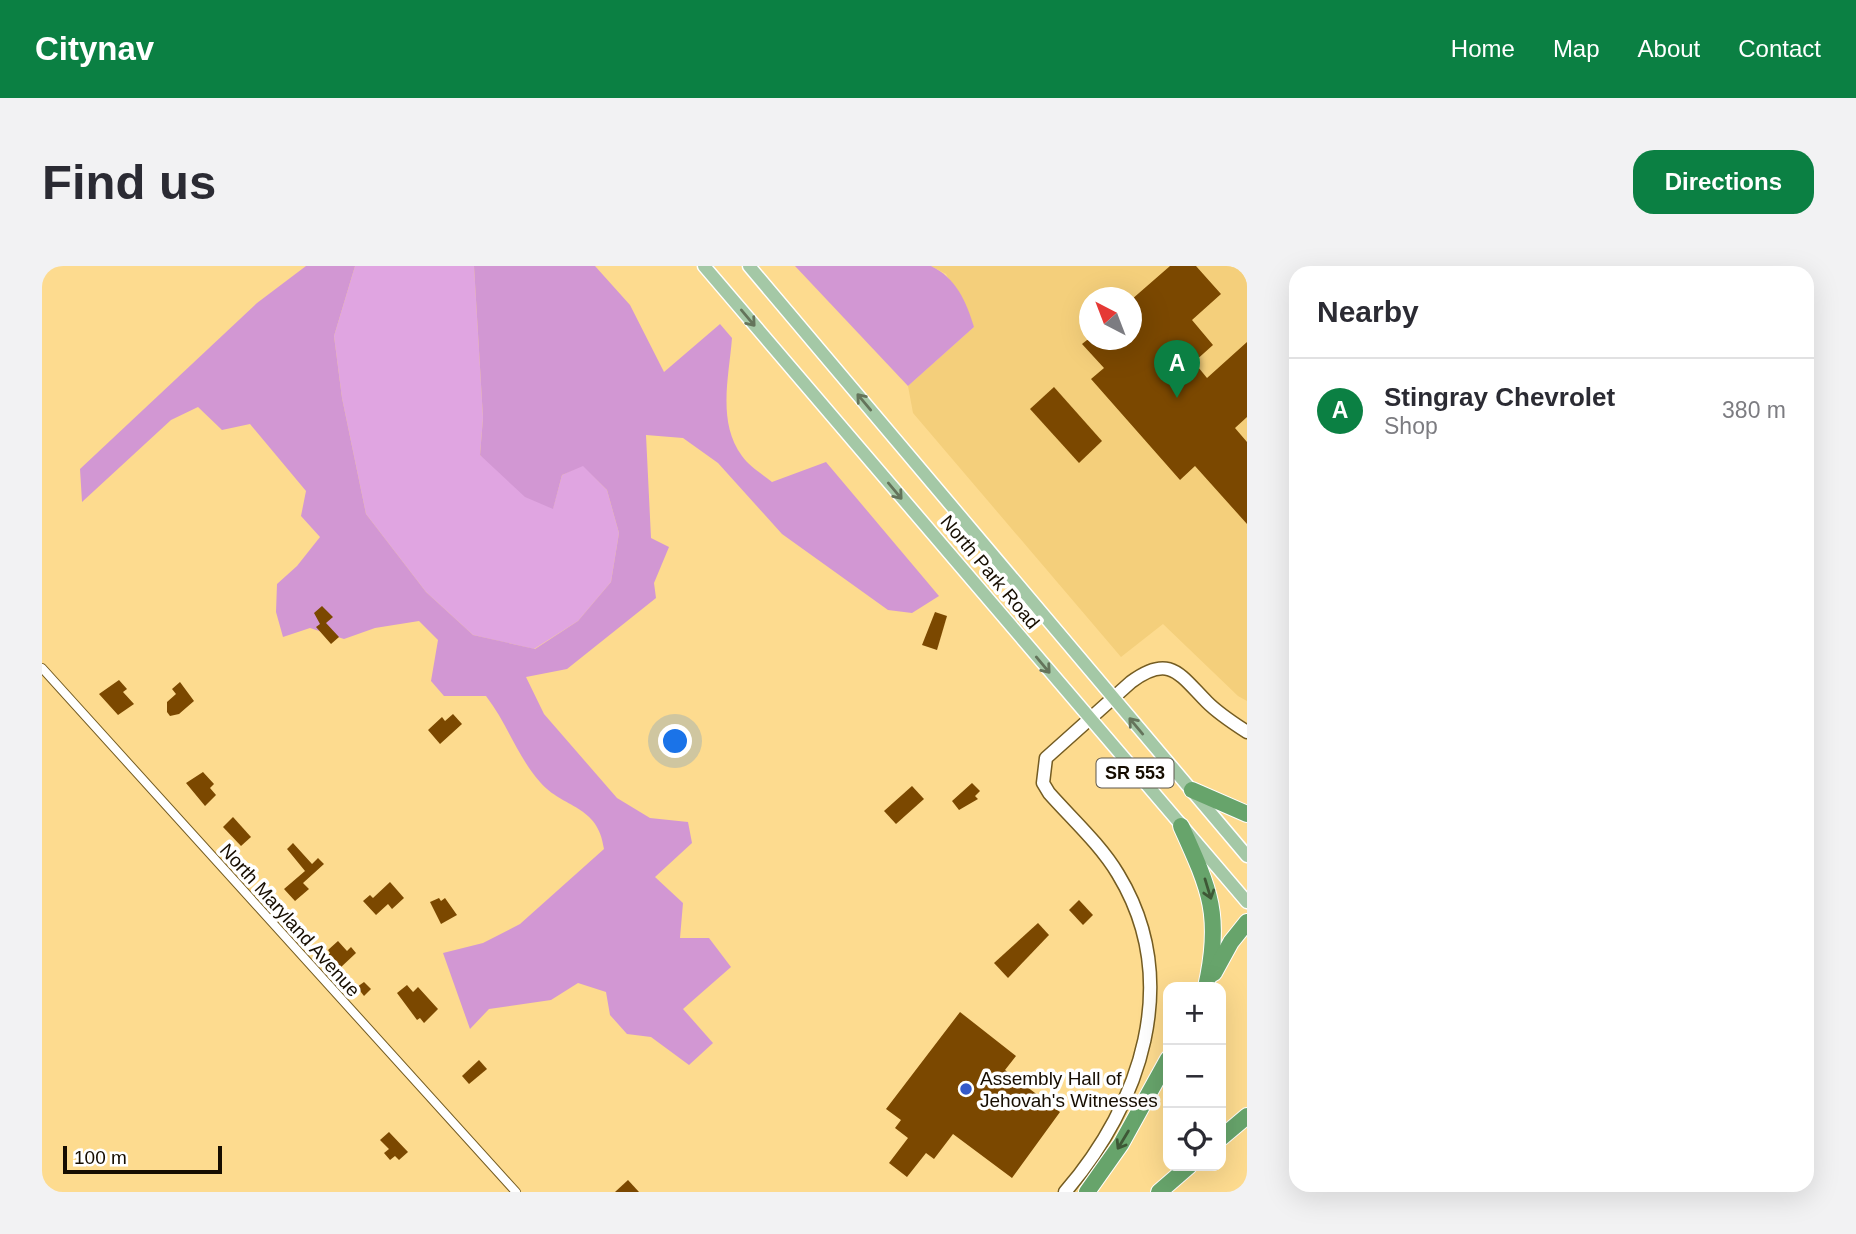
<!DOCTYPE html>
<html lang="en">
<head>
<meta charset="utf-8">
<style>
	:root { --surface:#fff; --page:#f2f2f3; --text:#2b2b33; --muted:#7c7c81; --line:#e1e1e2; --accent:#0b8043 }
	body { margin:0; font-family:Arial,sans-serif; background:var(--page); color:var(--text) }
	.controls { position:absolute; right:21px; bottom:21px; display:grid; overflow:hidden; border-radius:14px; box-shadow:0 7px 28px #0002 }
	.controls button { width:63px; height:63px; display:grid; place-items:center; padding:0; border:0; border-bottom:2px solid var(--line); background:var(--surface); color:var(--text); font:35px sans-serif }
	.compass { position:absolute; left:1037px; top:21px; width:63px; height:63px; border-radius:50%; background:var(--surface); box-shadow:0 7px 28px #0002; rotate:318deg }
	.scale { position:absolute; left:21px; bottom:18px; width:159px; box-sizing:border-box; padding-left:7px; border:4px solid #160d00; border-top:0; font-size:19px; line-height:24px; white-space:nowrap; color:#160d00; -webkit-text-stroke:5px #fff; paint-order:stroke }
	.you { position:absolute; left:634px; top:476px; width:24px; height:24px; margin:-18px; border:5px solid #fff; border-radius:50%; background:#1a73e8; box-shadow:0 0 0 10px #1a73e833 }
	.badge { display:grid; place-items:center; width:46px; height:46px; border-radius:50%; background:var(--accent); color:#fff; font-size:23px; font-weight:700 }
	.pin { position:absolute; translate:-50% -58px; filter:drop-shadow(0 2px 4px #0008) }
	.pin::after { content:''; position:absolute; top:37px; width:24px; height:21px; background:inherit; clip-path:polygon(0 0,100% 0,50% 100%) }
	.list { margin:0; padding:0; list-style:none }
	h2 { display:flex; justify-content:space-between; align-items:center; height:91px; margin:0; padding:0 28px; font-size:30px }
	h2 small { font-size:23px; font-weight:400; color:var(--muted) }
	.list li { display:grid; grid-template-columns:46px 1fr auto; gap:21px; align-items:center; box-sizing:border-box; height:105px; padding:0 28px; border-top:2px solid var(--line) }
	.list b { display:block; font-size:26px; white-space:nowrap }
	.list p { margin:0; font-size:23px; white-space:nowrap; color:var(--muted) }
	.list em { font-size:23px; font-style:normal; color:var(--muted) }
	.icon { flex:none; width:38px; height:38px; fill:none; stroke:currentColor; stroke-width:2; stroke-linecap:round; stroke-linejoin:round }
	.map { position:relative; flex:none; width:1205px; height:926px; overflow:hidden; border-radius:21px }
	header { display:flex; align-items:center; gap:42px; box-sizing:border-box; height:98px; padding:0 35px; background:var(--accent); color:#fff }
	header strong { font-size:33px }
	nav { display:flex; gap:38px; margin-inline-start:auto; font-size:24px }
	.intro { display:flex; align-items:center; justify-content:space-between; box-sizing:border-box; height:168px; padding:0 42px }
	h1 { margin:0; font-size:49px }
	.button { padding:18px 32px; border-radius:21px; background:var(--accent); color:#fff; font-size:24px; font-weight:700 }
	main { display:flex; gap:42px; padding:0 42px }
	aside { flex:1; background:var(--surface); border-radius:21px; box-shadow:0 7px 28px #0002 }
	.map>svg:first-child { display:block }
</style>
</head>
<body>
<header>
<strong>Citynav</strong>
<nav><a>Home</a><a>Map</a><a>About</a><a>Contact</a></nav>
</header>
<div class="intro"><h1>Find us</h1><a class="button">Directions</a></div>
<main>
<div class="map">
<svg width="1205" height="926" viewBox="0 0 1205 926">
	<rect width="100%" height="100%" fill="#fddb8f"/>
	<!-- built -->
	<path fill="#f4cf7b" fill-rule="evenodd" d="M889,0H1205V435L1196,430L1121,358L1079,391L871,147L866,120L932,61L904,8ZM1048,32H1090V74H1048Z"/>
	<!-- green -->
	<polygon fill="#e0a5e1" points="313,0 432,0 441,152 438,189 511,242 520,209 541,199 565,224 577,267 569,316 536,355 492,383 431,369 384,326 324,248 300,132 292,70"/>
	<!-- forest -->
	<g fill="#d297d3">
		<path d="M264,0H313L292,70L300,132L324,248L384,326L431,369L493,383L536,355L569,316L577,267L565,224L541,200L520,209L511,243L483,231L438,189L441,152L432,0H553L588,39L622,106L678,58L690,72C687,111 675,156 700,190C707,200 720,208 730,216L784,196L897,330L870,347L846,344L740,268L676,197L641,172L604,169L609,272L627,281L612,317L614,332L525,403L484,411L502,448L575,532L608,552L646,556L650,577L613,611L641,637L638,672H667L689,701L641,743L671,777L647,799L609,771L585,768L568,749L564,726L536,717L509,734L447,743L428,763L401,687L441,677L478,658L562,583C556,538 521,543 498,516C475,490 465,457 444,430H402L389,415L396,374L377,355L333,362L302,373L268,362L241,371L234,346L235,318L255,300L278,271L259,250L264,225L208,158L180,164L156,141L129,154L40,236L38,203L215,37Z"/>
		<path d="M753,0H889C914,12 924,35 932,61L866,120Z"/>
	</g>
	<!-- building -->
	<g fill="#7b4800">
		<polygon points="1128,0 1154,0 1179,28 1150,54 1171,79 1152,96 1165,112 1205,76 1205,151 1193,162 1205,176 1205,258 1153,200 1138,214 1049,113 1062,102 1040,78 1045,74 1089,74 1089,34"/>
		<polygon points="1012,121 1060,175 1037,197 988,143"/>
		<polygon points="280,340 291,351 284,357 297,371 289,378 274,361 278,358 272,347"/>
		<polygon points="893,346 905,350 895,384 880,379"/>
		<polygon points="77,414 85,423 81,426 92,438 76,449 57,428"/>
		<polygon points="138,416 152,435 137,448 128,450 125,446 125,436 134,428 130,423"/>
		<polygon points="411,448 420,458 398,478 386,464 400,451 403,455"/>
		<polygon points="161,506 172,518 168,522 174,529 163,540 144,517"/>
		<polygon points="930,517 938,525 933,530 936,533 917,544 910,535"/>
		<polygon points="870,520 882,533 854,558 842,545"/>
		<polygon points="191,551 209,571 199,580 181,561"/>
		<polygon points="251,577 270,598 276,592 282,598 261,617 267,623 253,635 242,623 263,605 245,583"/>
		<polygon points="348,616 362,632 350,643 346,638 334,649 321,635 328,629 331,632"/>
		<polygon points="397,632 399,635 403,632 415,649 399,658 388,636"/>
		<polygon points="1037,634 1051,649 1041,659 1027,644"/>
		<polygon points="996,657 1007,669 966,712 952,697"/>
		<polygon points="296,675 305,685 309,681 314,687 297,703 285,690 288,687 286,684"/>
		<polygon points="322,716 329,723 322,730 315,721"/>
		<polygon points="365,719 371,726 376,721 396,743 382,757 378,752 375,754 355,727"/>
		<polygon points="918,746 974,790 963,804 1018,846 970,912 911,868 892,893 884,887 865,911 847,897 866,872 853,862 859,854 844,843"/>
		<polygon points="437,794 445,803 427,818 420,810"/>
		<polygon points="347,866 366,886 357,894 353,890 348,894 342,887 347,883 338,874"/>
		<polygon points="586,914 597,926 573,926"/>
	</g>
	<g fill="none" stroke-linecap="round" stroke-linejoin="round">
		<!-- street casing -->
		<g stroke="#745c22" stroke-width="10">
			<polyline id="street" points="0,402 474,926"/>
		</g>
		<!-- secondary casing -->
		<g stroke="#745c22" stroke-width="15">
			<path id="secondary" d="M1023,926C1099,838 1141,715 1076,608C1058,578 1029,552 1007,527L1001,517L1004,492L1089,416C1128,387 1138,409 1165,436C1177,448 1191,457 1205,466"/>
		</g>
		<!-- primary casing -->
		<g stroke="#fff" stroke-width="15">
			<g id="primary">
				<polyline points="662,0 1205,636"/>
				<polyline points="707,0 1205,590"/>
			</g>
		</g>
		<!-- highway casing -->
		<g stroke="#fff" stroke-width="18">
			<g id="highway">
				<polyline points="1150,524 1205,548"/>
				<path d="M1139,560C1168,624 1180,650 1164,721"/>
				<polyline points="1172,707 1189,676 1205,656"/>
				<polyline points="1179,872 1205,850"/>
				<polyline points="1045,926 1079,878 1126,793"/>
				<polyline points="1117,926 1147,900"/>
			</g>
		</g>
		<!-- street -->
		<use href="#street" stroke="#fff" stroke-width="8"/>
		<!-- secondary -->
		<use href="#secondary" stroke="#fff" stroke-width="12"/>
		<!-- primary -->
		<use href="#primary" stroke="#a4c8a6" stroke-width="12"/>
		<!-- highway -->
		<use href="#highway" stroke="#67a46b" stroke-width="16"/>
	</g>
	<!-- one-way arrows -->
	<defs><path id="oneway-shaft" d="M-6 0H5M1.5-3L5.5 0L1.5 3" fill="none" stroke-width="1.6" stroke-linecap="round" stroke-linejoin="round" transform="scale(1.75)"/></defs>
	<g stroke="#64745b">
		<use href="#oneway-shaft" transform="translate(706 52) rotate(50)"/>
		<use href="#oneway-shaft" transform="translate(822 136) rotate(-130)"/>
		<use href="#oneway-shaft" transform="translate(853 225) rotate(50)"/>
		<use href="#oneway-shaft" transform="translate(1001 399) rotate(50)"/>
		<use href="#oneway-shaft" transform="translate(1094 460) rotate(-130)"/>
	</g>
	<g stroke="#3e5836">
		<use href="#oneway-shaft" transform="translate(1166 623) rotate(73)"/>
		<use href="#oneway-shaft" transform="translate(1081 874) rotate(121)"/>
	</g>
	<!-- markers -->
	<circle fill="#345aca" stroke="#fff" stroke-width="2.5" cx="924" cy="823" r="7"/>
	<g text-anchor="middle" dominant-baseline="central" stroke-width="7" stroke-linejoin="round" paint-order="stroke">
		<!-- shield labels -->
		<rect fill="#fff" stroke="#5c564c" stroke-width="2" x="1054.5" y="492.5" width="77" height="29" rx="5"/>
		<g font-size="18" font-weight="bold" fill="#160d00">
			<text x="1093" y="507">SR 553</text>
		</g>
		<!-- street labels -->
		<g font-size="19" fill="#160d00" stroke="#fff">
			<text transform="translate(948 306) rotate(50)">North Park Road</text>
			<text transform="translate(248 654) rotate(48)">North Maryland Avenue</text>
		</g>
		<!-- poi labels -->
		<g font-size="19" fill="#160d00" stroke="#fff" text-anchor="start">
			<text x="938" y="812">Assembly Hall of<tspan x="938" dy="22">Jehovah's Witnesses</tspan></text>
		</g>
	</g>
</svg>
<div class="controls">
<button>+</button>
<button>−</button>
<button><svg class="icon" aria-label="locate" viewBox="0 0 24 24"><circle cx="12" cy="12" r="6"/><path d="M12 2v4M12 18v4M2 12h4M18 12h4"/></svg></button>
</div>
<svg class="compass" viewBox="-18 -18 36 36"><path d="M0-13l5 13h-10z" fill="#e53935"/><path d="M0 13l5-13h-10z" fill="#7c7c81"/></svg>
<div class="scale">100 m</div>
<div class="you"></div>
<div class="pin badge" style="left:1135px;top:132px">A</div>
</div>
<aside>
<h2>Nearby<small></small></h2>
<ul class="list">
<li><span class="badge">A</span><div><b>Stingray Chevrolet</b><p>Shop</p></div><em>380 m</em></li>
</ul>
</aside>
</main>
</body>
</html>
